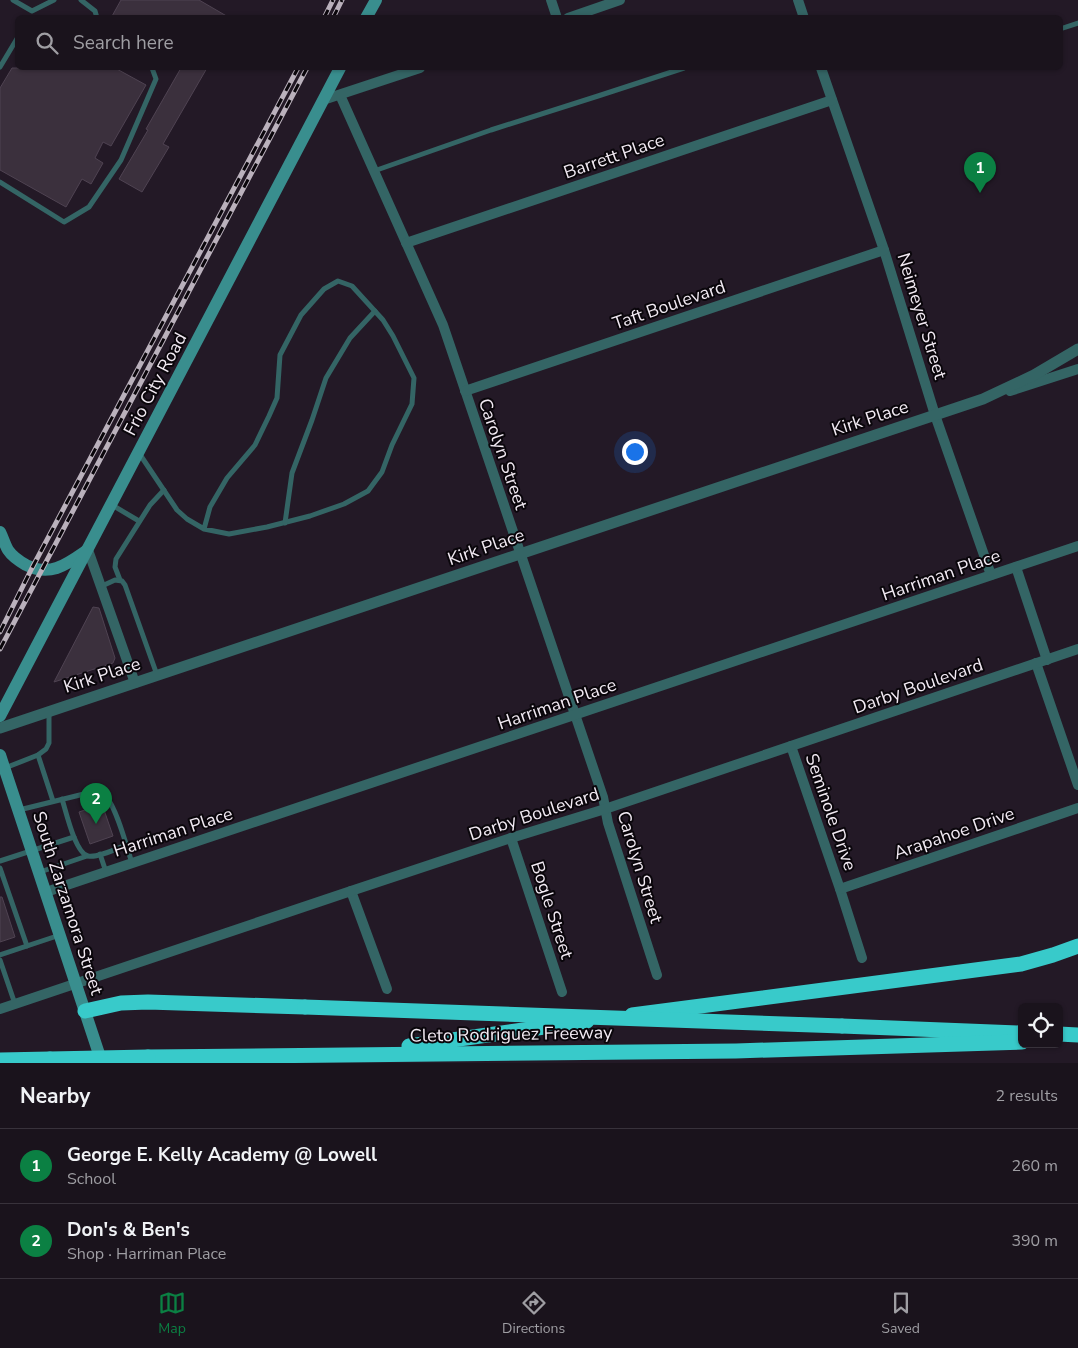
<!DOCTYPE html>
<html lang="en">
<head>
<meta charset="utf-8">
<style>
	:root { --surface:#1a131c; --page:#272029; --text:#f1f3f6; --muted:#9f9ea3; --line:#38323b; --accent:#0b8043 }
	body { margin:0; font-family:"Nunito Sans",sans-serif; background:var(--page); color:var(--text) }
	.controls { position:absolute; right:15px; bottom:15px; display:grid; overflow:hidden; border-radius:8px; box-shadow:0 1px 4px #0004 }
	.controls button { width:45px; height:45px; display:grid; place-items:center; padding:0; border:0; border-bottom:1px solid var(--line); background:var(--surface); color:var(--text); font:25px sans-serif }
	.you { position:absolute; left:634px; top:451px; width:18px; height:18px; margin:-12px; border:4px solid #fff; border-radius:50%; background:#1a73e8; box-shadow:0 0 0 8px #1a73e833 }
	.badge { display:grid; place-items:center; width:32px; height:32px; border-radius:50%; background:var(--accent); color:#fff; font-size:16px; font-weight:700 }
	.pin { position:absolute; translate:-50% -41px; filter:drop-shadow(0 1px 2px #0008) }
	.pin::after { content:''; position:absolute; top:26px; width:18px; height:15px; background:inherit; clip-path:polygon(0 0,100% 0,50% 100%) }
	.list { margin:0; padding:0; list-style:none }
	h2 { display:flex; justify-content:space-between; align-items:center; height:65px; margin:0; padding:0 20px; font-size:21px }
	h2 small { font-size:16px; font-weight:400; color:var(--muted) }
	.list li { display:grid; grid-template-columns:32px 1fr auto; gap:15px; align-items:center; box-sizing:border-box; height:75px; padding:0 20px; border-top:1px solid var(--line) }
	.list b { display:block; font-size:19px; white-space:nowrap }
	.list p { margin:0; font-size:16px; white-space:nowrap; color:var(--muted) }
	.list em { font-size:16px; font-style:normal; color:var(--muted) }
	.icon { flex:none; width:28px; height:28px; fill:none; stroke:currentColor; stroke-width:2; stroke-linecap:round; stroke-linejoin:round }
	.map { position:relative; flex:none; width:1078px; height:1063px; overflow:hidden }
	.search { position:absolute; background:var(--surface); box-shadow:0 1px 4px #0004; left:15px; right:15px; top:15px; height:55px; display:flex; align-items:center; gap:12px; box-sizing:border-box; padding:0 18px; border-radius:8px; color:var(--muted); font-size:19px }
	.sheet { height:215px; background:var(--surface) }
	nav { display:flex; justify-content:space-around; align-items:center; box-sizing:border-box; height:70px; border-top:1px solid var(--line); background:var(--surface); font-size:14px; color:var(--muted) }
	nav a { display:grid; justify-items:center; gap:2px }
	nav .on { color:var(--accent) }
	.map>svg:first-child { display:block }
</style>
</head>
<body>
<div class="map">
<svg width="1078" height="1063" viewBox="0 0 1078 1063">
	<rect width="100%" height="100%" fill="#231926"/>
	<!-- building -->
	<g fill="#3b303d" stroke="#4f4352">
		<polygon points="121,0 199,0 230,18 111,18"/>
		<polygon points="12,68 115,68 146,85 111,146 103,142 95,158 103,163 91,184 82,179 66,207 0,170 0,88"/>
		<polygon points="181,68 207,68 163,144 169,147 142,192 119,179 148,130 146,129"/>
		<polygon points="93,607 99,608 115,658 113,663 54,682"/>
		<polygon points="102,804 113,836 90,844 79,812"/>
		<polygon points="0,897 2,897 15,937 0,942"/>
	</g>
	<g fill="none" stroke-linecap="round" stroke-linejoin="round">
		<!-- service -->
		<g stroke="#346565" stroke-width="5">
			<polyline points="13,0 32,11 54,0"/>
			<polyline points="81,0 95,11 97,18"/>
			<polyline points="1060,29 1078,23"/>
			<polyline points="0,67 18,37"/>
			<polyline points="374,171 491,130 598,96 684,68"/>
			<polyline points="0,182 64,222 89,207 121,160 156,79 152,68"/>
			<polyline points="139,453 177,510 187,519 204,529 229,534 267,527 310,516 344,504 368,491 382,472 392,445 412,404 414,378 393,336 383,320 352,286 338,281 324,289 301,315 280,355 277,398 269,416 255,445 227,478 210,507 204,529"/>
			<polyline points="112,505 139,521"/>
			<polyline points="285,523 292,473 312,420 326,378 350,338 375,311"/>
			<polyline points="120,580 115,567 116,559 150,505 164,490"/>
			<polyline points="102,586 115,580 122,581 125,585 157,675"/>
			<polyline points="38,755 46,749 49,743 49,713"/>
			<polyline points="5,768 38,755 53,801"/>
			<path d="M62,799C66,811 75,853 88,856C97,858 116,849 126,845"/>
			<path d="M19,810L92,792C97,793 102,793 106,797C116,806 127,848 132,863"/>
			<polyline points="100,854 106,872"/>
			<polyline points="0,861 74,837"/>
			<polyline points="0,868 27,946"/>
			<polyline points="40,872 87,856"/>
			<polyline points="0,955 60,935"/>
			<polyline points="0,960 15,1004"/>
		</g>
		<!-- minor -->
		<g stroke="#346565" stroke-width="10">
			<polyline points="551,0 557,18"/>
			<polyline points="798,0 804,18"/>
			<polyline points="568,18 620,0"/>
			<polyline points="821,68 884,250 935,415 991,575"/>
			<polyline points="340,95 443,325 603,797 608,823 657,975"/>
			<polyline points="323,100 420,68"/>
			<polyline points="406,243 832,100"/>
			<polyline points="465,391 884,250"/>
			<polyline points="1010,391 1078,369"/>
			<polyline points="88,550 135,683"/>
			<polyline points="1016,567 1047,660"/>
			<polyline points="1036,663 1078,785"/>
			<polyline points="791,746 840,889 862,958"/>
			<polyline points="511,838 562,992"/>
			<polyline points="840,889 1078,808"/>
			<polyline points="351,891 387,989"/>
			<polyline points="46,892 1078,546"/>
			<polyline points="0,1009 351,891 511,838 605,809 1078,649"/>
		</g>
		<!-- tertiary -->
		<polyline stroke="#346565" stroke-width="11" points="0,728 983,399 1034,375 1078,349"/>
		<!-- secondary -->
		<g stroke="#398e8e" stroke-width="12">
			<polyline points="366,18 376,0"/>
			<path d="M0,532C3,538 5,545 8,550C12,556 19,561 26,565C50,577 66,565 86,551"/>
			<polyline points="0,716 340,68"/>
			<polyline points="0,755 102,1063"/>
		</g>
		<!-- motorway -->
		<g stroke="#38caca" stroke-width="15">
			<polyline points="85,1011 121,1003 148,1002 305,1007"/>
			<polyline points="632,1015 1021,964 1053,955 1078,946"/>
			<polyline points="842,1026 1020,1033"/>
			<polyline points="1059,1034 1078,1035"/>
			<polyline points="409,1046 587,1021"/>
			<polyline points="148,1057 736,1051 1022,1042"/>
			<polyline points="0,1060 50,1059"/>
		</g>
		<!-- rail casing -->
		<g stroke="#bab1bc" stroke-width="5">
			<g id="rail">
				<polyline points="324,18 333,0"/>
				<polyline points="333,18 342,0"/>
				<polyline points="0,632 32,568 298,68"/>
				<polyline points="0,649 307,68"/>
			</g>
		</g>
		<!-- rail -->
		<use href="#rail" stroke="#0a060b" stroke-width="3" stroke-dasharray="9" stroke-linecap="butt"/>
		<!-- motorway-bridge -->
		<g stroke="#38caca" stroke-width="15">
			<polyline points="305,1007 842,1026"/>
			<polyline points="50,1059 148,1057"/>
		</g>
	</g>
	<g text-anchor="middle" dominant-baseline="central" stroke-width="4" stroke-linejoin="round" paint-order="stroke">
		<!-- street labels -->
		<g font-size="18" fill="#f2eaf3" stroke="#0a060b">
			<text transform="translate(614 156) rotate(-19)">Barrett Place</text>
			<text transform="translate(669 305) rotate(-19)">Taft Boulevard</text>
			<text transform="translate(922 316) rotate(73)">Neimeyer Street</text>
			<text transform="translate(155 384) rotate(-62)">Frio City Road</text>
			<text transform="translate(870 418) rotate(-18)">Kirk Place</text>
			<text transform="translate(503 454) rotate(71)">Carolyn Street</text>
			<text transform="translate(486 547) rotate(-19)">Kirk Place</text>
			<text transform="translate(941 575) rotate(-19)">Harriman Place</text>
			<text transform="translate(102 675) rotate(-18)">Kirk Place</text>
			<text transform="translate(918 686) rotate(-19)">Darby Boulevard</text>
			<text transform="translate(557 704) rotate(-19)">Harriman Place</text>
			<text transform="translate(831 812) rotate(71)">Seminole Drive</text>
			<text transform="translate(534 814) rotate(-18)">Darby Boulevard</text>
			<text transform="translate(173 832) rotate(-18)">Harriman Place</text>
			<text transform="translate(954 833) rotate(-19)">Arapahoe Drive</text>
			<text transform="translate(640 867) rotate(73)">Carolyn Street</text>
			<text transform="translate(68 903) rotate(72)">South Zarzamora Street</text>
			<text transform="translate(552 910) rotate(72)">Bogle Street</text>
			<text transform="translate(511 1034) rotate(-1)">Cleto Rodriguez Freeway</text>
		</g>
	</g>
</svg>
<div class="controls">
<button><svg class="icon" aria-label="locate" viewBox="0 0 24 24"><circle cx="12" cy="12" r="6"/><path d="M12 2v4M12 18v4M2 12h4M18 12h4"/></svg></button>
</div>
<div class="you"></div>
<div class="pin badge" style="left:980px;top:193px">1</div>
<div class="pin badge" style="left:96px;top:824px">2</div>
<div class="search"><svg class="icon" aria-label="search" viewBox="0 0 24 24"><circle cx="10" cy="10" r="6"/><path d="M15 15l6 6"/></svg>Search here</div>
</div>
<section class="sheet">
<h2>Nearby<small>2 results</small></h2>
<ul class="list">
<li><span class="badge">1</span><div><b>George E. Kelly Academy @ Lowell</b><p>School</p></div><em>260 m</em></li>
<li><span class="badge">2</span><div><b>Don's &amp; Ben's</b><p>Shop · Harriman Place</p></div><em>390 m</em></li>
</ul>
</section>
<nav>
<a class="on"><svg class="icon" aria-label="map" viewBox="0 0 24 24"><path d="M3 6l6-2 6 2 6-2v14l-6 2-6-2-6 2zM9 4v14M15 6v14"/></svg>Map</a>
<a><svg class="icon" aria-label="directions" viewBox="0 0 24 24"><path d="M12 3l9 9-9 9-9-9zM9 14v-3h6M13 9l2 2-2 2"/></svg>Directions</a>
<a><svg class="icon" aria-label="saved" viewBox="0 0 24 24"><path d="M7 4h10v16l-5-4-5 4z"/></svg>Saved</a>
</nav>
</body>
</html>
